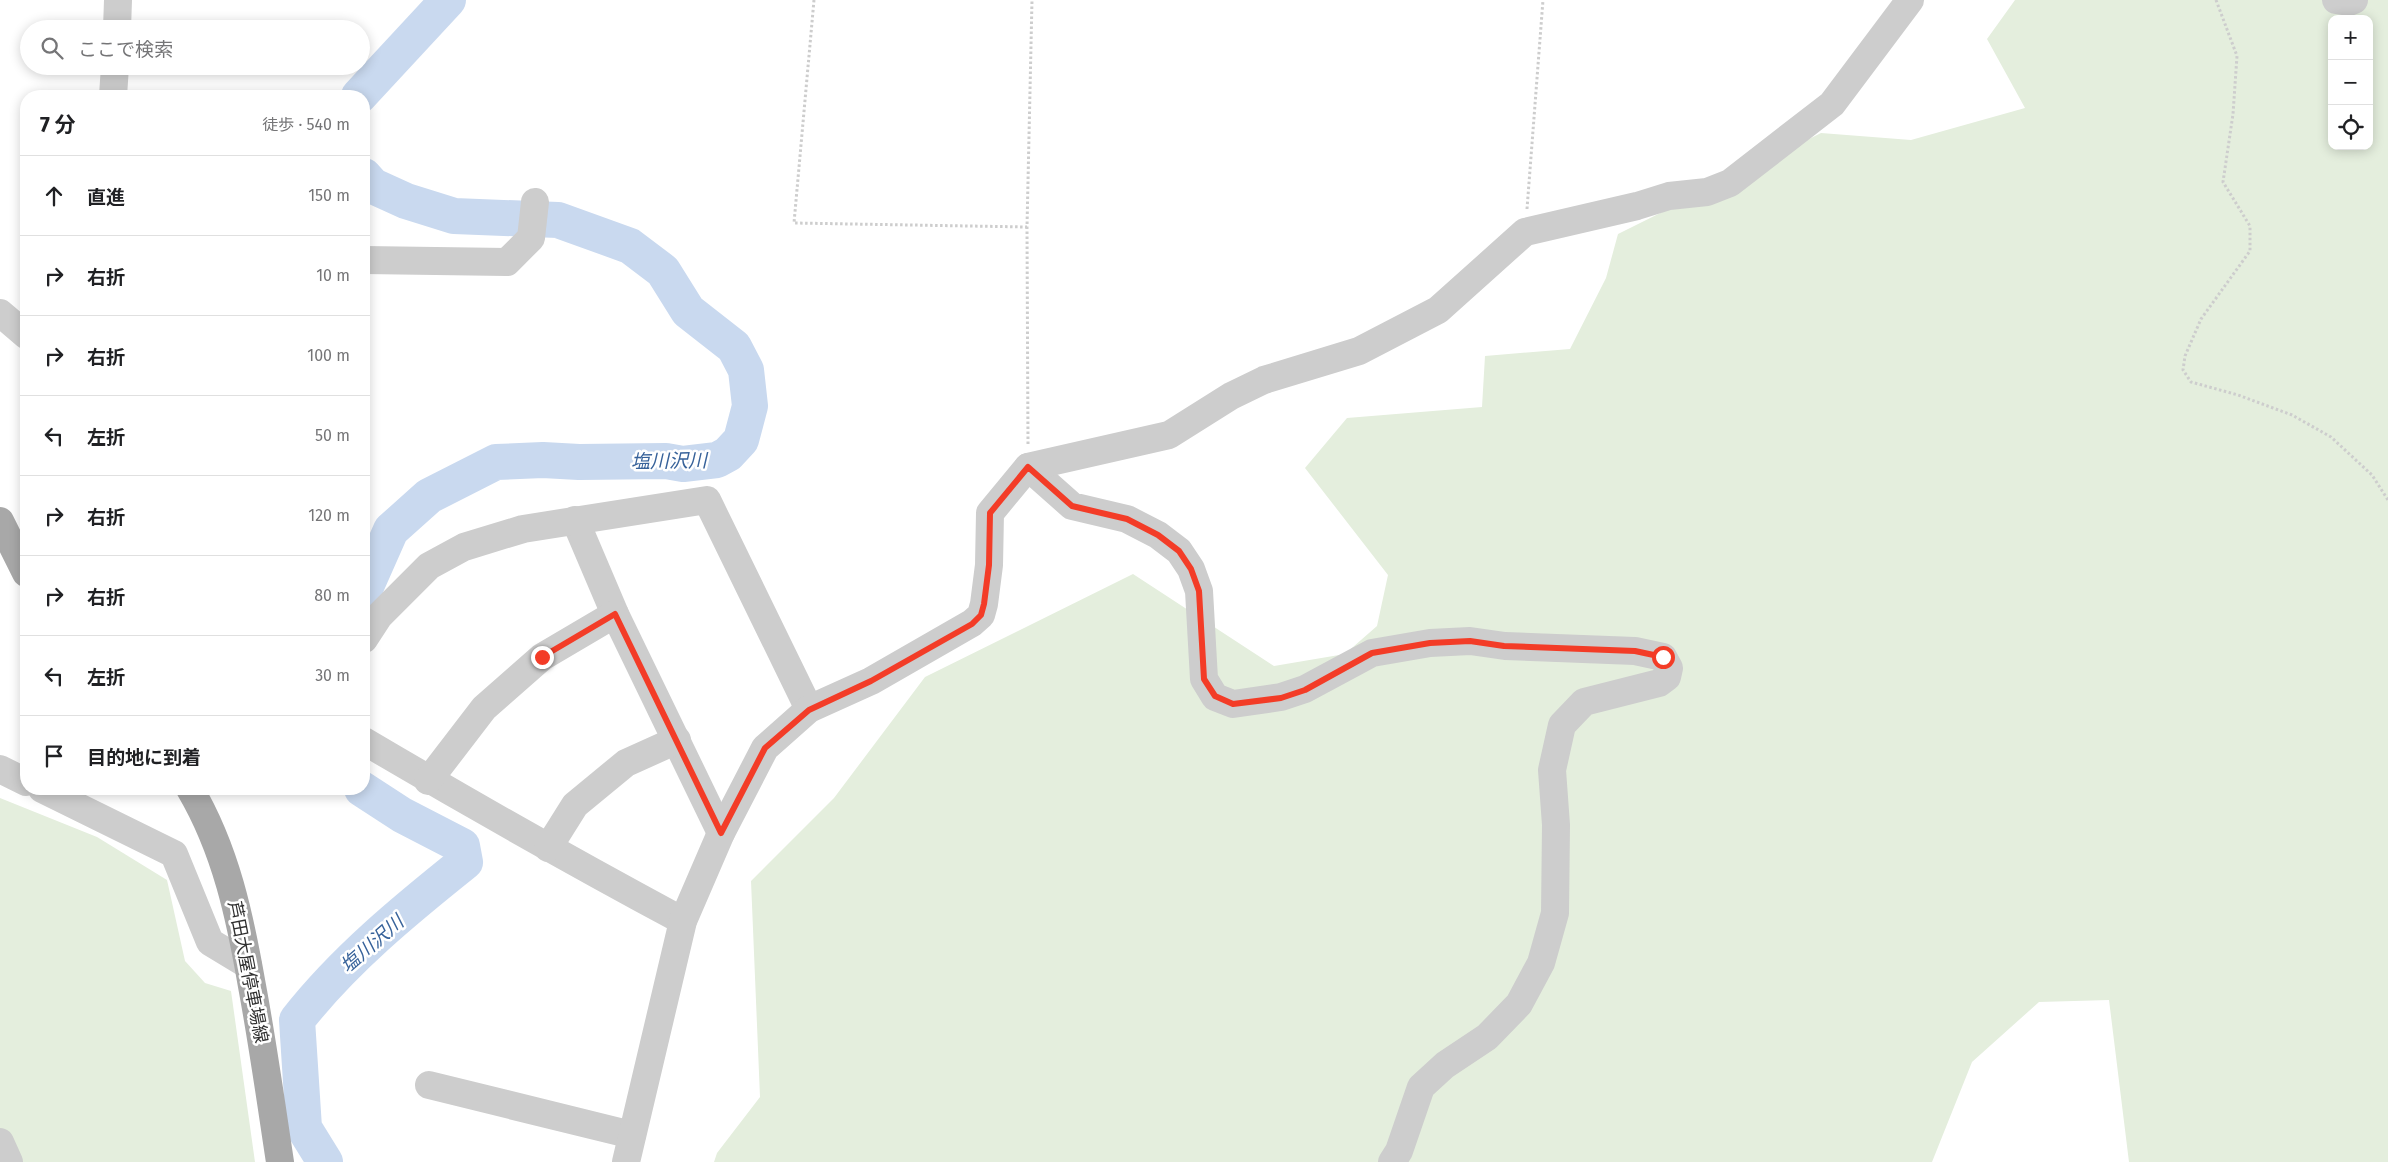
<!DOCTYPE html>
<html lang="ja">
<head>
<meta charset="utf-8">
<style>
	:root { --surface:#fff; --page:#f2f2f2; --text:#202124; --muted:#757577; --line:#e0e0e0 }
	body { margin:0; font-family:"Fira Sans","Noto Sans JP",sans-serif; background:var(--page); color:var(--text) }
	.controls { position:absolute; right:15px; top:15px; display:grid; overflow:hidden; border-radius:10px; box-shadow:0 2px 12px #0003 }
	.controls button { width:45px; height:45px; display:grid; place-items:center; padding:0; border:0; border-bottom:1px solid var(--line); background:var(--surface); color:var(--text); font:25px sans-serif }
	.stop { position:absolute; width:15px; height:15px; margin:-11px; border:4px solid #f33c27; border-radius:50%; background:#fff }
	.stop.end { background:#f33c27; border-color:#fff; box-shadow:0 1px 5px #0008 }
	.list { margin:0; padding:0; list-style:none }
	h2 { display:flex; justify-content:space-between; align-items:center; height:65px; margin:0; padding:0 20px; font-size:21px }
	h2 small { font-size:16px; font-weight:400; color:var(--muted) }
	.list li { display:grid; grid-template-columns:32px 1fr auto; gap:15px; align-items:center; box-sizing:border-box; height:80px; padding:0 20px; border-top:1px solid var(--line) }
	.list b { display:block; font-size:19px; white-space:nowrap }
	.list em { font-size:16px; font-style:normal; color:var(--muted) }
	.icon { flex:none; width:28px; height:28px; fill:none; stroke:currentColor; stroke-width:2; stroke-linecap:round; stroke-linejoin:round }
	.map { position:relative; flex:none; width:2388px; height:1162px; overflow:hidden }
	.search { position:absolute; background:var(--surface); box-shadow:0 2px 12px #0003; left:20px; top:20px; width:350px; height:55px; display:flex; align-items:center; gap:12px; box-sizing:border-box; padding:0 18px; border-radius:28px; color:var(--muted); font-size:19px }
	.panel { position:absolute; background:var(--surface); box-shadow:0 2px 12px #0003; left:20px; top:90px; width:350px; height:705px; border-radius:20px }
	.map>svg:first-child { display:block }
</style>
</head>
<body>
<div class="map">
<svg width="2388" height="1162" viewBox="0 0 2388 1162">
	<rect width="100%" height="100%" fill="#fff"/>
	<!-- green -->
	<g fill="#e4eedd" fill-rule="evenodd">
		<path d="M2015,0H2388V1162H2129L2109,1000L2039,1002L1972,1062L1932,1162H714L717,1153L760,1097L751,881L834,798L925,677L1133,574L1274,666L1345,654L1377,626L1388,575L1305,468L1347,418L1482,407L1485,356L1570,349L1606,278L1618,234L1821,133L1911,140L2025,108L1987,39ZM2332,19H2369V146H2332Z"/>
		<polygon points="0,798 97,837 167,880 185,961 205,983 231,991 255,1162 0,1162"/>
	</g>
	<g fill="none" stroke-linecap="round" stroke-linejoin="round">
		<!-- river -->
		<g stroke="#c9d9ef" stroke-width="36">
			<polyline points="359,96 448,0"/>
			<polyline points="364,176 373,186 406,201 454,216 558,220 630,246 663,271 688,311 734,347 746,370 750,406 741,440 728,454 717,460 683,464 666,461 579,462 543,460 496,462 429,496 391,530 364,591"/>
			<path d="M325,1162L304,1128L297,1020C344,960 405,910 465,862L462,846L402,815L362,789"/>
		</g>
		<!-- path -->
		<g stroke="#cdcdcd" stroke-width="3" stroke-dasharray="2.5 2.5" stroke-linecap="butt">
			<polyline points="814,0 794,223 1027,227"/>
			<polyline points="2216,0 2237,56 2233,114 2223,182 2250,226 2250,251 2201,319 2185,356 2183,370 2191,382 2238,395 2292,415 2331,437 2372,475 2388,500"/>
			<polyline points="1527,209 1543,0"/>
			<polyline points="1028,444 1027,227 1032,0"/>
		</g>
		<!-- minor -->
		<g stroke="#cdcdcd" stroke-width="28">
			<polyline points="2336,0 2349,2 2354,0"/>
			<polyline points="117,29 118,0"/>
			<polyline points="113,96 115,66"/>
			<polyline points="364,260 507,262 531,238 535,202"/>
			<polyline points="0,313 26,335"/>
			<polyline points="1028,467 1072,506 1127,519 1158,535 1179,551 1191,569 1199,591 1204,679 1215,697 1233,704 1281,697 1305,689 1372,653 1430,643 1470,641 1505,646 1635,651 1663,657 1669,668 1667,677 1659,683 1584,702 1562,725 1552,770 1556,825 1555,913 1541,963 1519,1004 1487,1037 1445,1065 1421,1087 1399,1151 1392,1162"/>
			<polyline points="575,520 615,614 721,833"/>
			<polyline points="364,639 379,616 429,566 464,547 523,529 707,500 809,709"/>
			<path d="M364,741C469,803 575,863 683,921"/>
			<polyline points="0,769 26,782"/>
			<polyline points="428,781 484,708 542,657 615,614"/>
			<polyline points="42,789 174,854 210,942 248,965"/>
			<polyline points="548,848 575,805 626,763 677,740"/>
			<polyline points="429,1085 632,1135"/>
			<polyline points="0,1142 9,1162"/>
			<polyline points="626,1162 683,921 721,833 765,748 809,709 871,681 972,623 981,615 984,604 989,565 990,513 1028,467 1169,435 1231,396 1264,380 1359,351 1438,310 1525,232 1637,206 1669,196 1707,192 1730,183 1832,104 1910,0"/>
		</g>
		<!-- major -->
		<g stroke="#a8a8a8" stroke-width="28">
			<polyline points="0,521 26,573"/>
			<path d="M190,789C226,850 240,917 252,986C263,1045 271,1103 280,1162"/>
		</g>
	</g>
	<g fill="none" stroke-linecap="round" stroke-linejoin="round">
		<!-- route -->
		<polyline stroke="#f33c27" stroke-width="6" points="542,657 615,614 721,833 765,748 809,710 871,681 972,624 981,615 984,604 989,565 990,513 1028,467 1072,506 1127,519 1158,535 1179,551 1191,569 1199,591 1204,679 1215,696 1233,704 1281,698 1305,690 1372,653 1430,643 1470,641 1504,646 1635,651 1663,657"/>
	</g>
	<g text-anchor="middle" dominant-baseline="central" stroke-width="5" stroke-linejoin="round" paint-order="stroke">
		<!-- street labels -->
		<g font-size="18" fill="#303030" stroke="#fff">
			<text transform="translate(248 972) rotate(79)">芦田大屋停車場線</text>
		</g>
		<!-- water labels -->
		<g font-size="19" font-style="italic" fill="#37629a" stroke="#fff">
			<text transform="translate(669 461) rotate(-1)">塩川沢川</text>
			<text transform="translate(372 944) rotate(-41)">塩川沢川</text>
		</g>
	</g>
</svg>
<div class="controls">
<button>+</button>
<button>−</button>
<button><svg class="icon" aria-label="locate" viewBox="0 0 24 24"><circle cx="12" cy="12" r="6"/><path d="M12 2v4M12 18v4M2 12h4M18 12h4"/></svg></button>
</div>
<div class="stop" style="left:1663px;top:657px"></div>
<div class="stop end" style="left:542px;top:657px"></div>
<div class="search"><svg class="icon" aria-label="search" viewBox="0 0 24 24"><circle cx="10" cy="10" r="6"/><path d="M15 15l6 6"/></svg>ここで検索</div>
<section class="panel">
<h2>7 分<small>徒歩 · 540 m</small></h2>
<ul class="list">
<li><svg class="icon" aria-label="ahead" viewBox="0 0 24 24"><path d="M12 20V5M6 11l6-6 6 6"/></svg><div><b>直進</b></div><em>150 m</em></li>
<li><svg class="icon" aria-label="right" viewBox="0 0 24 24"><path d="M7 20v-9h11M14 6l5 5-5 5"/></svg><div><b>右折</b></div><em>10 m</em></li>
<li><svg class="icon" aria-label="right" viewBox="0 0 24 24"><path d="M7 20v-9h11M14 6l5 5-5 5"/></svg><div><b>右折</b></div><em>100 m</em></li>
<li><svg class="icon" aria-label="left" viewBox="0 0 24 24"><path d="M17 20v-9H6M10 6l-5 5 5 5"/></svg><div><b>左折</b></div><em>50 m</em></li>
<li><svg class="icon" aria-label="right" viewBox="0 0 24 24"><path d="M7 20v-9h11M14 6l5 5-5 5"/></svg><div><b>右折</b></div><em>120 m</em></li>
<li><svg class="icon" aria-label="right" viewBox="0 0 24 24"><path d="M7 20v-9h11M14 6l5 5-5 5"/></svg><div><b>右折</b></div><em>80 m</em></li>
<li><svg class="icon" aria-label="left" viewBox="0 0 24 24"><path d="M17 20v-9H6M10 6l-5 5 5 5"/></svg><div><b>左折</b></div><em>30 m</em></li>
<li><svg class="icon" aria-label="arrive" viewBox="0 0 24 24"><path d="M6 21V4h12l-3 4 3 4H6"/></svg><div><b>目的地に到着</b></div></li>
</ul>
</section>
</div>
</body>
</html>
